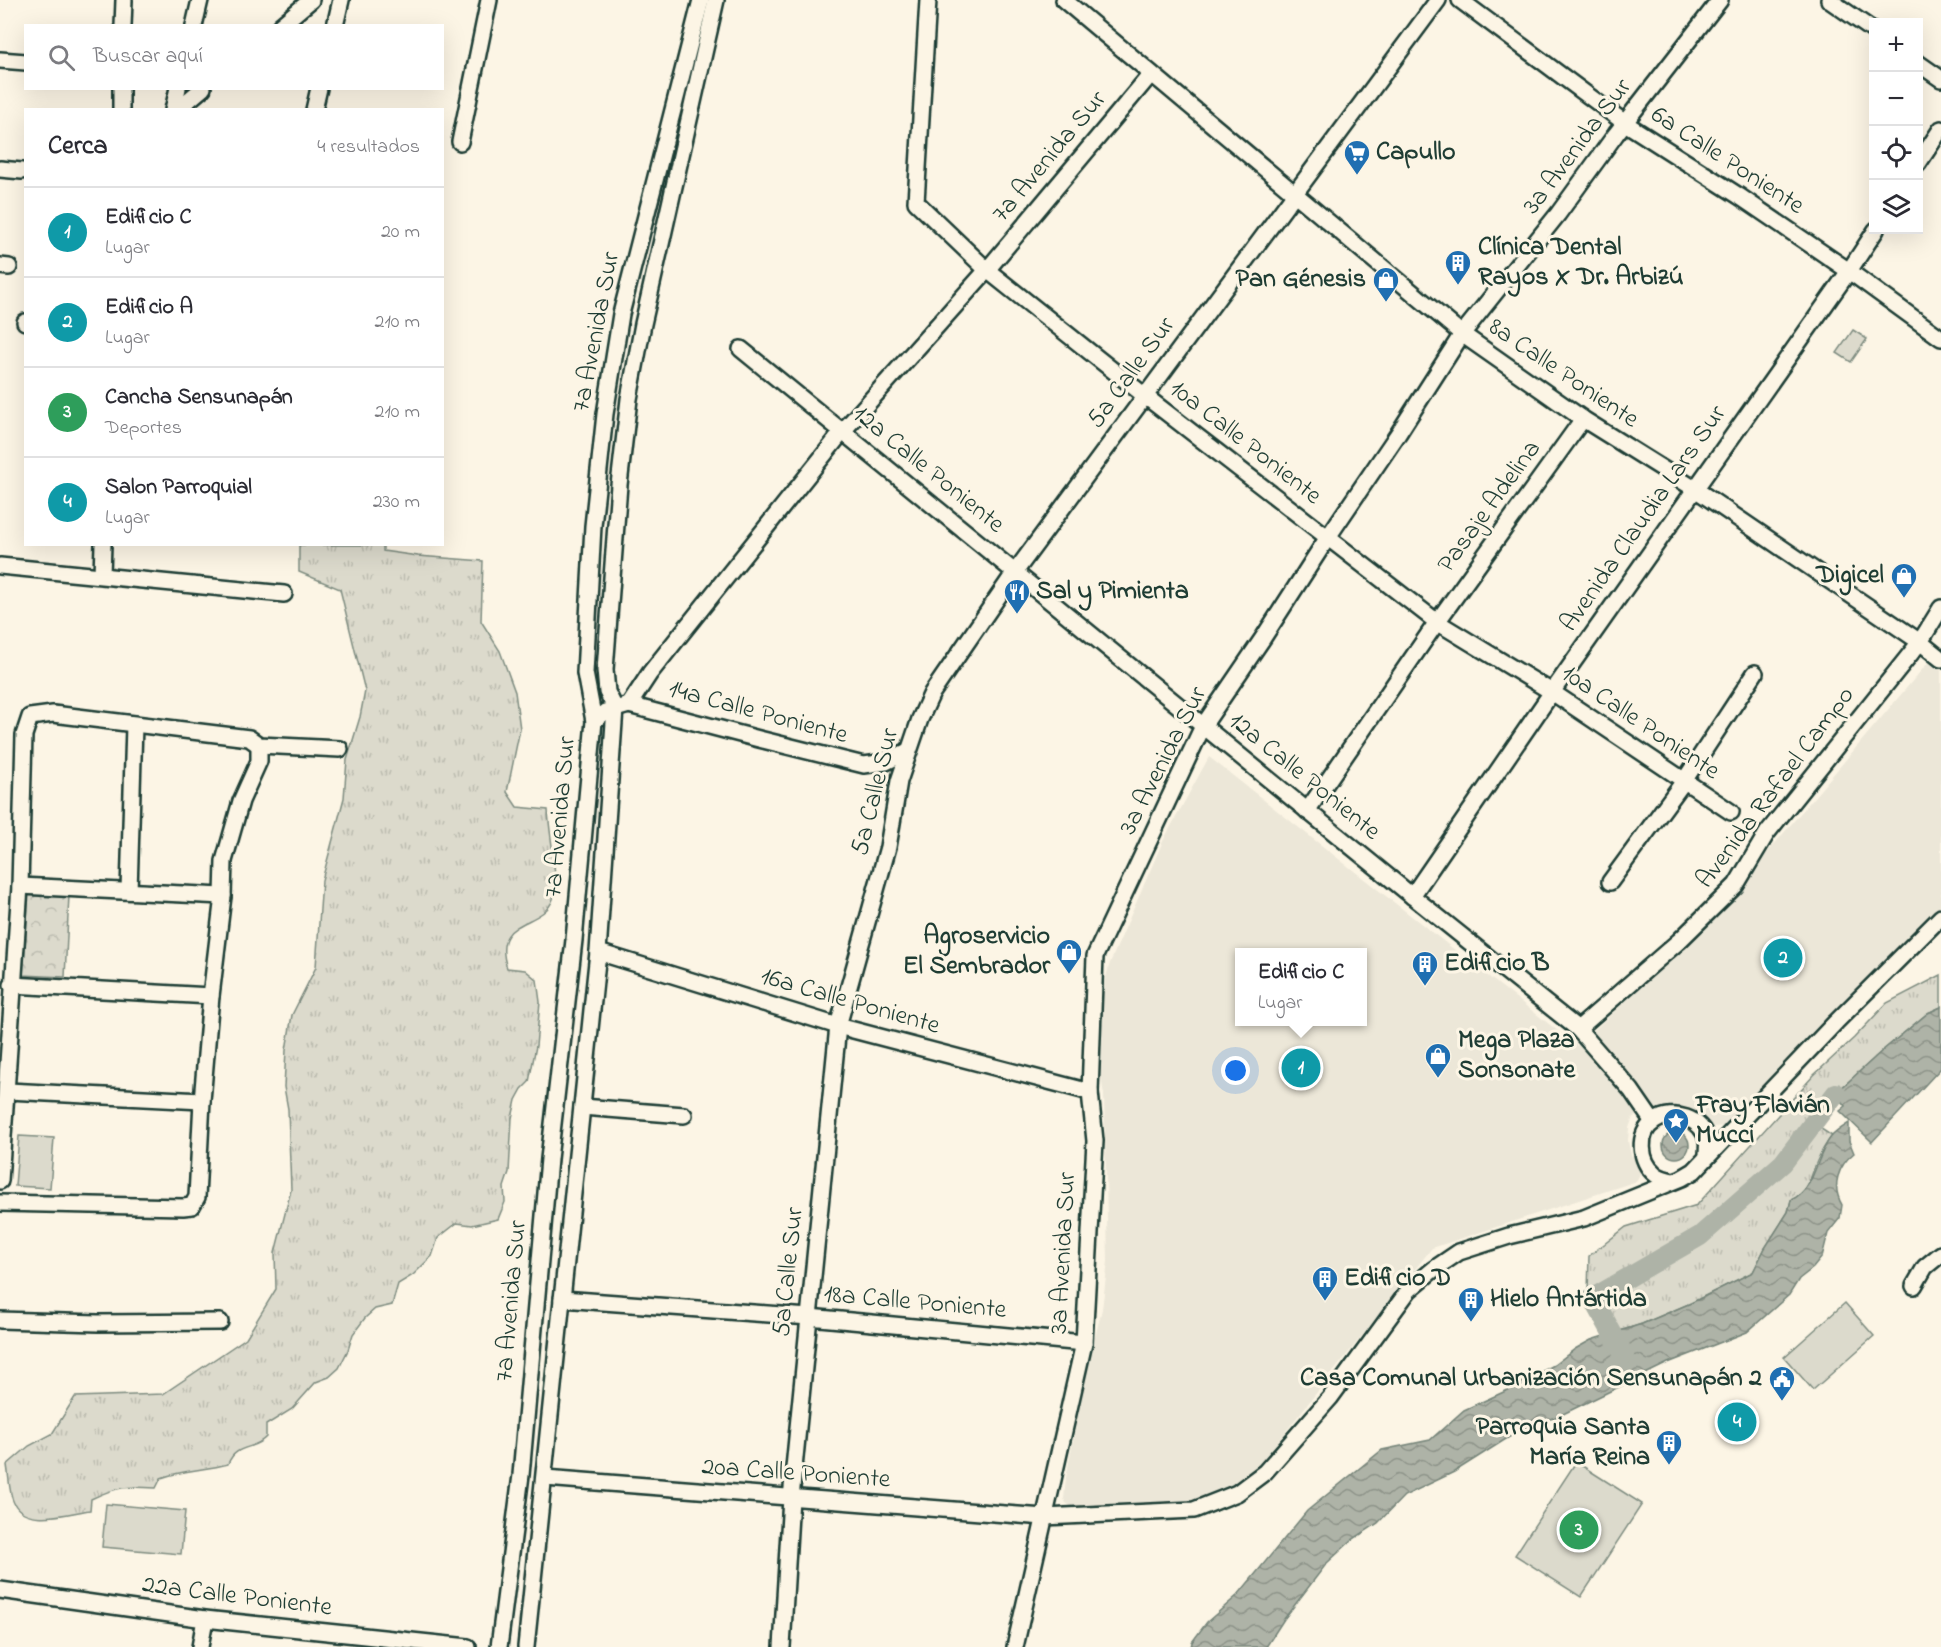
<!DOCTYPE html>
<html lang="es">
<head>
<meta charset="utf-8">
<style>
	:root { --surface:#fff; --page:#f7f7f7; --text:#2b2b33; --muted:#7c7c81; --line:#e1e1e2; --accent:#ea580c }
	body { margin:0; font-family:"Indie Flower",sans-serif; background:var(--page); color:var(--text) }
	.controls { position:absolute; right:18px; top:18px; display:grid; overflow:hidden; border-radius:0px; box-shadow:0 6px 24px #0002 }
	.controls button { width:54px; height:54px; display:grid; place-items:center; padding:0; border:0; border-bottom:2px solid var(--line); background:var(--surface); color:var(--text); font:30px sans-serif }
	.you { position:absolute; left:1236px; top:1071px; width:21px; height:21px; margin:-15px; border:4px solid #fff; border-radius:50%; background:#1a73e8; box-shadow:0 0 0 9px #1a73e833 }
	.badge { display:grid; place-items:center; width:39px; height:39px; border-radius:50%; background:var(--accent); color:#fff; font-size:20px; font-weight:700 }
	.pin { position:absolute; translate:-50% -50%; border:3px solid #fff; box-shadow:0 2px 6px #0006 }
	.popup { position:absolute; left:1235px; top:948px; width:132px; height:78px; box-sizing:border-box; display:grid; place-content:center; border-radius:0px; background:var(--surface); filter:drop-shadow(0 2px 4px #0005); font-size:20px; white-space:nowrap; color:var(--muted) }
	.popup b { font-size:22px; color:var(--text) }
	.popup::after { content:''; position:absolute; left:50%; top:100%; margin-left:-12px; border:12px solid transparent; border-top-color:var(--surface) }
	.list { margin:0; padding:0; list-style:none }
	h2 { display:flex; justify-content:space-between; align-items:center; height:78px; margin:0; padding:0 24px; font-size:26px }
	h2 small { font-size:20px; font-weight:400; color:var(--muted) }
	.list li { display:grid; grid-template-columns:39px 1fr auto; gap:18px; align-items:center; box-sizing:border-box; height:90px; padding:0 24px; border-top:2px solid var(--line) }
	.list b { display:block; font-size:22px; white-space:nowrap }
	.list p { margin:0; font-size:20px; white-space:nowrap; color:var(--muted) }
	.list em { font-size:20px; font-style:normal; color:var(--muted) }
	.icon { flex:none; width:33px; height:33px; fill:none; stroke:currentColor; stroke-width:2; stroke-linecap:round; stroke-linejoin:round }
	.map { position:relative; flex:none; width:1941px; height:1647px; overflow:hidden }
	.search { position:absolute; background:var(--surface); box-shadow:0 6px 24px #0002; left:24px; top:24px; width:420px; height:66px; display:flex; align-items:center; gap:15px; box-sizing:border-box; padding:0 21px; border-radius:0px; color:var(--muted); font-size:22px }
	.panel { position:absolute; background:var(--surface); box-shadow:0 6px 24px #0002; left:24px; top:108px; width:420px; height:438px; border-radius:0px }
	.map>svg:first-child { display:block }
</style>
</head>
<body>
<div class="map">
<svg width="1941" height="1647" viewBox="0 0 1941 1647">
	<defs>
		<pattern id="grass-tufts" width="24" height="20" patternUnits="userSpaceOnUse" patternTransform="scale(1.5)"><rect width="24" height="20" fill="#dcdacc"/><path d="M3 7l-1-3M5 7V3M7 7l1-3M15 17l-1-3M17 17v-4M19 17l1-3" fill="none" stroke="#bcbcb0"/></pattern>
		<pattern id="forest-crowns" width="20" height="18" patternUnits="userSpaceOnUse" patternTransform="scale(1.5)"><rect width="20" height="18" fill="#dcdacc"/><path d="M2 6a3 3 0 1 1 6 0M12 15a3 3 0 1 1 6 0" fill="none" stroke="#bcbcb0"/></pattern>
		<pattern id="water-waves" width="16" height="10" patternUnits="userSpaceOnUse" patternTransform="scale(1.5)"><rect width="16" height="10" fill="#aeb3a7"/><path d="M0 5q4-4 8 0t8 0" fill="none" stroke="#8d9389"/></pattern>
	</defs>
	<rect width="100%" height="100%" fill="#fcf5e5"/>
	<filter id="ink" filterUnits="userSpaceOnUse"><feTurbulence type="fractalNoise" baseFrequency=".0167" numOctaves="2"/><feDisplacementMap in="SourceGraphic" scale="12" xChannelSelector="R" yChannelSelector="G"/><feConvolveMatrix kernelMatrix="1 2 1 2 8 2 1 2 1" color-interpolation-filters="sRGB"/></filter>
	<g filter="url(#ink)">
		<!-- built -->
		<path fill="#ece7d8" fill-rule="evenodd" d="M1931,659L1941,669V908L1727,1126L1712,1127L1694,1112L1677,1107H1664L1633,1117L1629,1128L1628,1141L1631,1155L1638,1164L1640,1173L1637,1181L1432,1248L1259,1465L1234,1487L1190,1504L1074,1508L1066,1503L1064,1499L1066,1478L1084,1383L1102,1309L1108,1261L1104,1094L1098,1063L1102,991L1110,963L1163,841L1209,757L1577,1046L1700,932ZM1240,952H1362V1022H1240Z"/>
		<!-- grass -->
		<g fill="url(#grass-tufts)" stroke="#7e8c80" stroke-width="1.5">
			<path d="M299,545H383V551L418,556L483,561L481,621L500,651L515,692L520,729L507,792L517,807L548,810C549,834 559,877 553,899C543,929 490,916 507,968L525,970L537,980L540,1002L536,1046L529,1082L522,1089L516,1100L512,1118L509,1172L504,1187L505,1202L498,1219L472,1225L457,1223L438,1238L432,1256L413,1275L398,1284L392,1305L375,1309L365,1318L353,1334L348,1350L339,1368L329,1377L316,1382L292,1409L266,1425V1437C254,1451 236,1443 228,1464C206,1470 182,1470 161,1478L156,1488C127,1486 118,1486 91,1499L90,1510C69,1513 26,1527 14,1503C9,1494 9,1476 7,1465L29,1446L52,1434L75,1397L163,1394L246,1338L276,1289L275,1253L291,1190L288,1109L284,1087L286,1050L292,1015L316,967L322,880L344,798L347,760L360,717L365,691L340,589L299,572Z"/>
			<polygon points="1941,975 1941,1007 1928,1013 1882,1051 1836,1093 1783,1163 1700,1236 1588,1292 1589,1256 1626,1227 1697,1205 1814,1075 1854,1038 1887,1003"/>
			<path d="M1815,1125L1832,1136C1826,1144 1821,1152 1817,1161C1810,1178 1809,1192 1791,1200L1788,1212L1765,1248L1753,1272L1691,1303L1642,1324L1617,1332L1600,1300L1703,1239L1785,1166Z"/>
		</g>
		<!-- forest -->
		<polygon fill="url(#forest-crowns)" stroke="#7e8c80" stroke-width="1.5" points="29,892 69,895 65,977 23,975"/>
		<!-- garden -->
		<g fill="#dcdacc" stroke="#7e8c80" stroke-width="1.5">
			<polygon points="1853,330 1867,339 1851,362 1837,353"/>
			<polygon points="19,1136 54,1138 50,1188 15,1186"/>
			<polygon points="1845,1303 1874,1336 1813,1390 1784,1357"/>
			<polygon points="1576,1462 1642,1504 1581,1597 1515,1555"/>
			<polygon points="106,1504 185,1511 181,1554 102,1547"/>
		</g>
		<!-- water -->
		<g fill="url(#water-waves)" stroke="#758479" stroke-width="1.5">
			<polygon points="1941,1007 1941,1068 1872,1142 1840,1111 1846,1106 1836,1093 1882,1051 1928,1013"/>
			<path d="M1849,1123V1141L1854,1153C1838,1166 1831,1186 1842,1205L1840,1218L1828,1233L1822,1257L1813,1268L1799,1279L1789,1295L1747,1332L1668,1363L1559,1416L1525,1427L1454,1472L1404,1496L1378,1523L1352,1540L1327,1563L1284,1619L1266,1647H1191L1192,1642L1207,1622L1238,1595L1307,1511L1382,1450L1430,1440L1464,1410L1508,1390L1554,1365L1575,1349L1591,1340L1642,1324L1691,1303L1753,1272L1765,1248L1788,1212L1791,1200C1816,1189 1815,1157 1831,1137C1835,1132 1843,1127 1849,1123Z"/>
			<circle cx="1676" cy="1145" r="13"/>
		</g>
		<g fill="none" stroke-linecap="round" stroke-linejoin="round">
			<!-- canal -->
			<polyline stroke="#aeb3a7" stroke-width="20" points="1624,1355 1593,1298 1700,1236 1783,1163 1836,1093"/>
			<!-- minor casing -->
			<g stroke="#1f3d34" stroke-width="20">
				<g id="minor">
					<polyline points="928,0 916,202 987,270 1145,396 1437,622 1552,692 1731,812"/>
					<polyline points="1064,0 1462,334 1583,419 1695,489 1920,642 1941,659"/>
					<polyline points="1460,0 1625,123 1739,196 1849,271 1941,338"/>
					<polyline points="1829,0 1874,31"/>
					<polyline points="123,26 124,0"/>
					<polyline points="194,26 200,0"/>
					<polyline points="280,26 311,0"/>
					<polyline points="335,26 341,0"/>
					<polyline points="0,60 26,62"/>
					<polyline points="1918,63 1941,79"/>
					<polyline points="121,110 121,88"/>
					<polyline points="173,110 178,88"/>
					<polyline points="177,110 203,88"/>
					<polyline points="314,110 319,88"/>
					<polyline points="460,142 489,0"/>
					<polyline points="1918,164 1941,129"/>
					<polyline points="0,169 22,171"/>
					<polyline points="0,266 9,267"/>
					<polyline points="25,322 26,322"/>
					<polyline points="741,349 1412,896 1578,1029 1631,1090 1653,1122"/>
					<polyline points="0,566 284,594"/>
					<polyline points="102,575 103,544"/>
					<polyline points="629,705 759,739 864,765 886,762 908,751"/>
					<polyline points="594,721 605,712 629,705 650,673 843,431 987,270 1151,74"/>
					<polyline points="1307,811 1437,622 1583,419"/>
					<polyline points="1610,882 1684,781 1755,673"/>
					<polyline points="20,886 223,896"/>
					<polyline points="129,891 134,725"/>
					<polyline points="1412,896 1552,692 1849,271 1876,230"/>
					<polyline points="598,952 838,1026 1090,1092"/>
					<polyline points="12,985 211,996"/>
					<polyline points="1578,1029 1679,941 1736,885 1767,833 1920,642 1941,608"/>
					<polyline points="8,1091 202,1101"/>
					<polyline points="582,1107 684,1115"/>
					<polyline points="0,1181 20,886 24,735 30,717 53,714 249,738 259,745 340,749"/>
					<path d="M1672,1181C1666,1179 1659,1178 1655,1174C1640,1162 1636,1133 1655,1121C1673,1109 1703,1118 1707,1141C1708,1145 1707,1150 1707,1155"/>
					<polyline points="0,1203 183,1207 192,1206 197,1197 202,1101 211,996 223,896 224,861 241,801 259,761 259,745"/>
					<polyline points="1914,1286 1925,1267 1941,1254"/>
					<polyline points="562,1299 809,1317 1084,1343"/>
					<polyline points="0,1320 98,1323 220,1322"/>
					<polyline points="545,1478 1044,1517 1194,1510 1237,1493 1265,1472 1330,1398 1409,1290 1434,1269 1459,1252 1509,1236 1584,1218 1682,1178 1694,1171 1836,1022 1941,917"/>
					<polyline points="0,1590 205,1619 468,1647"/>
					<polyline points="200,1647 205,1619"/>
					<polyline points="499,1647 521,1475 549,1159 574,940 594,721 585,673 593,526 605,414 621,314 701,0"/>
					<polyline points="526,1647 598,952 615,708 607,692 605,670 619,485 629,399 643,324 716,0"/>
					<polyline points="782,1647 791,1498 838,1026 888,847 899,781 920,719 932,693 1015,572 1438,0"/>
					<polyline points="1015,1647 1084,1343 1095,1141 1090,1092 1095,956 1203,726 1263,638 1328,537 1398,434 1462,334 1558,214 1616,134 1720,0"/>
				</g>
			</g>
			<!-- minor -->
			<use href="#minor" stroke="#fcf5e5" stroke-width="15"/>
		</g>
	</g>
	<!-- icons -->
	<defs>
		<g id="supermarket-pin" transform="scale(1.35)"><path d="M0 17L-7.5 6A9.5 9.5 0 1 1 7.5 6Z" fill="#1f6fb2" stroke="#fcf5e5"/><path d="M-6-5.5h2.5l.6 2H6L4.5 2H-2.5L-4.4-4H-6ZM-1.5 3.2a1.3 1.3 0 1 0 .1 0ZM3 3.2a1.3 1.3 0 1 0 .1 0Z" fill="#fff"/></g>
		<g id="building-pin" transform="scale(1.35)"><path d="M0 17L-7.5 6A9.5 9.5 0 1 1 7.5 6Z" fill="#1f6fb2" stroke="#fcf5e5"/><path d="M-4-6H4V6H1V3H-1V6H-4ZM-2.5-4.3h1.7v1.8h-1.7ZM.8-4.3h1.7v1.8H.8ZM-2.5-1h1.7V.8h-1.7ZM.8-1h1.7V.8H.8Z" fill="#fff"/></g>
		<g id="shop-pin" transform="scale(1.35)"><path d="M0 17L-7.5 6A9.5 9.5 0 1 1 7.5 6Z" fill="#1f6fb2" stroke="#fcf5e5"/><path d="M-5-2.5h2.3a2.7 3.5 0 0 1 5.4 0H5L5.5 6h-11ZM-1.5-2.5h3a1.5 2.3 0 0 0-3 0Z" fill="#fff"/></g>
		<g id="restaurant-pin" transform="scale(1.35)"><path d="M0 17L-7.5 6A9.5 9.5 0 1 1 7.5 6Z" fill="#1f6fb2" stroke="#fcf5e5"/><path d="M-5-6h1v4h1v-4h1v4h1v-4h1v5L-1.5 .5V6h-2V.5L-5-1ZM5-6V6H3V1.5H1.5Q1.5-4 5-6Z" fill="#fff"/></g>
		<g id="sight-pin" transform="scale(1.35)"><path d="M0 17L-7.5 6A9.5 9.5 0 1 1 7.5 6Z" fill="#1f6fb2" stroke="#fcf5e5"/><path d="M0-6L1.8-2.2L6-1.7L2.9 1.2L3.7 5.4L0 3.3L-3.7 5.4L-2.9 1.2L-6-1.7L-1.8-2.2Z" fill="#fff"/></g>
		<g id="civic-pin" transform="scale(1.35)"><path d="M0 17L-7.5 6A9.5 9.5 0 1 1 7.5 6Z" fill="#1f6fb2" stroke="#fcf5e5"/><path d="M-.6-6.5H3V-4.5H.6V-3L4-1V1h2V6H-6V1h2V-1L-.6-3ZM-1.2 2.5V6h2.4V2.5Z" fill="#fff"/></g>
	</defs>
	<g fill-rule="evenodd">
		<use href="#supermarket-pin" x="1357" y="153"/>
		<use href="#building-pin" x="1458" y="263"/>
		<use href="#shop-pin" x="1386" y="280"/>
		<use href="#shop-pin" x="1904" y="576"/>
		<use href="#restaurant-pin" x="1017" y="592"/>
		<use href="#shop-pin" x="1069" y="952"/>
		<use href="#building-pin" x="1425" y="964"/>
		<use href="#shop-pin" x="1438" y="1056"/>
		<use href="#sight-pin" x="1676" y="1121"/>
		<use href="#building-pin" x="1325" y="1279"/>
		<use href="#building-pin" x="1471" y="1300"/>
		<use href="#civic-pin" x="1782" y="1379"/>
		<use href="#building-pin" x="1669" y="1443"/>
	</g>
	<g text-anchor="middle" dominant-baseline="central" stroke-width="6" stroke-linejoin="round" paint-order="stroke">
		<!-- street labels -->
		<g font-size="26" fill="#1f3d34" stroke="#fcf5e5">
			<text transform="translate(1578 147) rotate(-53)">3a Avenida Sur</text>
			<text transform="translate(1050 157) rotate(-50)">7a Avenida Sur</text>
			<text transform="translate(1727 161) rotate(33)">6a Calle Poniente</text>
			<text transform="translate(597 332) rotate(-79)">7a Avenida Sur</text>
			<text transform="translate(1132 373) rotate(-54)">5a Calle Sur</text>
			<text transform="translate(1563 374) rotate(34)">8a Calle Poniente</text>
			<text transform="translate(1245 443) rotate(38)">10a Calle Poniente</text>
			<text transform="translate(928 470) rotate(39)">12a Calle Poniente</text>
			<text transform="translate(1490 507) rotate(-54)">Pasaje Adelina</text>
			<text transform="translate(1644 519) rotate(-55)">Avenida Claudia Lars Sur</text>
			<text transform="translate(758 713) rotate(15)">14a Calle Poniente</text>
			<text transform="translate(1640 723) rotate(34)">10a Calle Poniente</text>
			<text transform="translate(1164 761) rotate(-63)">3a Avenida Sur</text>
			<text transform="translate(1304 777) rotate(39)">12a Calle Poniente</text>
			<text transform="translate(1776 788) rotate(-53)">Avenida Rafael Campo</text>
			<text transform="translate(876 792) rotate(-76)">5a Calle Sur</text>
			<text transform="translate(561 817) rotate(-85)">7a Avenida Sur</text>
			<text transform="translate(850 1002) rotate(16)">16a Calle Poniente</text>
			<text transform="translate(1064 1253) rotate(-87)">3a Avenida Sur</text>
			<text transform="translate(789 1272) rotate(-84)">5a Calle Sur</text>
			<text transform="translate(512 1301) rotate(-85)">7a Avenida Sur</text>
			<text transform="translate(915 1303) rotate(5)">18a Calle Poniente</text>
			<text transform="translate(796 1474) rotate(4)">20a Calle Poniente</text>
			<text transform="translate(237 1597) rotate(7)">22a Calle Poniente</text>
		</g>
		<!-- poi labels -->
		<g font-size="26" font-weight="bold" fill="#1f3d34" stroke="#fcf5e5" text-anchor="start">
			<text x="1376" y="153">Capullo</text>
			<text x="1478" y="248">Clínica Dental<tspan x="1478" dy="30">Rayos X Dr. Arbizú</tspan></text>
			<text x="1366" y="280" text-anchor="end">Pan Génesis</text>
			<text x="1884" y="576" text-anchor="end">Digicel</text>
			<text x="1036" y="592">Sal y Pimienta</text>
			<text x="1050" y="937" text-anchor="end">Agroservicio<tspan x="1050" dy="30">El Sembrador</tspan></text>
			<text x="1444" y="964">Edificio B</text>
			<text x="1458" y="1041">Mega Plaza<tspan x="1458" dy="30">Sonsonate</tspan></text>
			<text x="1696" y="1106">Fray Flavián<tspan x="1696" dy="30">Mucci</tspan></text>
			<text x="1344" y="1279">Edificio D</text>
			<text x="1490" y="1300">Hielo Antártida</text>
			<text x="1762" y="1379" text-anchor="end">Casa Comunal Urbanización Sensunapán 2</text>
			<text x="1650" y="1428" text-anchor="end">Parroquia Santa<tspan x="1650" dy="30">María Reina</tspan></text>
		</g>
	</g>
</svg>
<div class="controls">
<button>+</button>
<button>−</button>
<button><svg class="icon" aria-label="locate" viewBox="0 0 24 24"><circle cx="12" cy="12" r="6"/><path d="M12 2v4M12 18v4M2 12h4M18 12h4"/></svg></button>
<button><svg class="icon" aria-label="layers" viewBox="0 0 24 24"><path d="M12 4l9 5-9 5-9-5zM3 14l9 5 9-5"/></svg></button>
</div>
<div class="you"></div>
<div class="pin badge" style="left:1301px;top:1068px;background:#0f9aa8">1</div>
<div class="popup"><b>Edificio C</b>Lugar</div>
<div class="pin badge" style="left:1783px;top:958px;background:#0f9aa8">2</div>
<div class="pin badge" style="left:1579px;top:1530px;background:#2e9e5b">3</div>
<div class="pin badge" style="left:1737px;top:1422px;background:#0f9aa8">4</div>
<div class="search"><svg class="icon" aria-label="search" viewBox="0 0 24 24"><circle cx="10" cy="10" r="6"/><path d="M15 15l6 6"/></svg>Buscar aquí</div>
<section class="panel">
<h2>Cerca<small>4 resultados</small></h2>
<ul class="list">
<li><span class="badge" style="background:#0f9aa8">1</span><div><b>Edificio C</b><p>Lugar</p></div><em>20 m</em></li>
<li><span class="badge" style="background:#0f9aa8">2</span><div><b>Edificio A</b><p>Lugar</p></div><em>210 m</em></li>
<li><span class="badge" style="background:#2e9e5b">3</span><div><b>Cancha Sensunapán</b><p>Deportes</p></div><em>210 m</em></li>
<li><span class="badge" style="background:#0f9aa8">4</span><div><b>Salon Parroquial</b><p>Lugar</p></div><em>230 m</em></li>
</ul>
</section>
</div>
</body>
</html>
